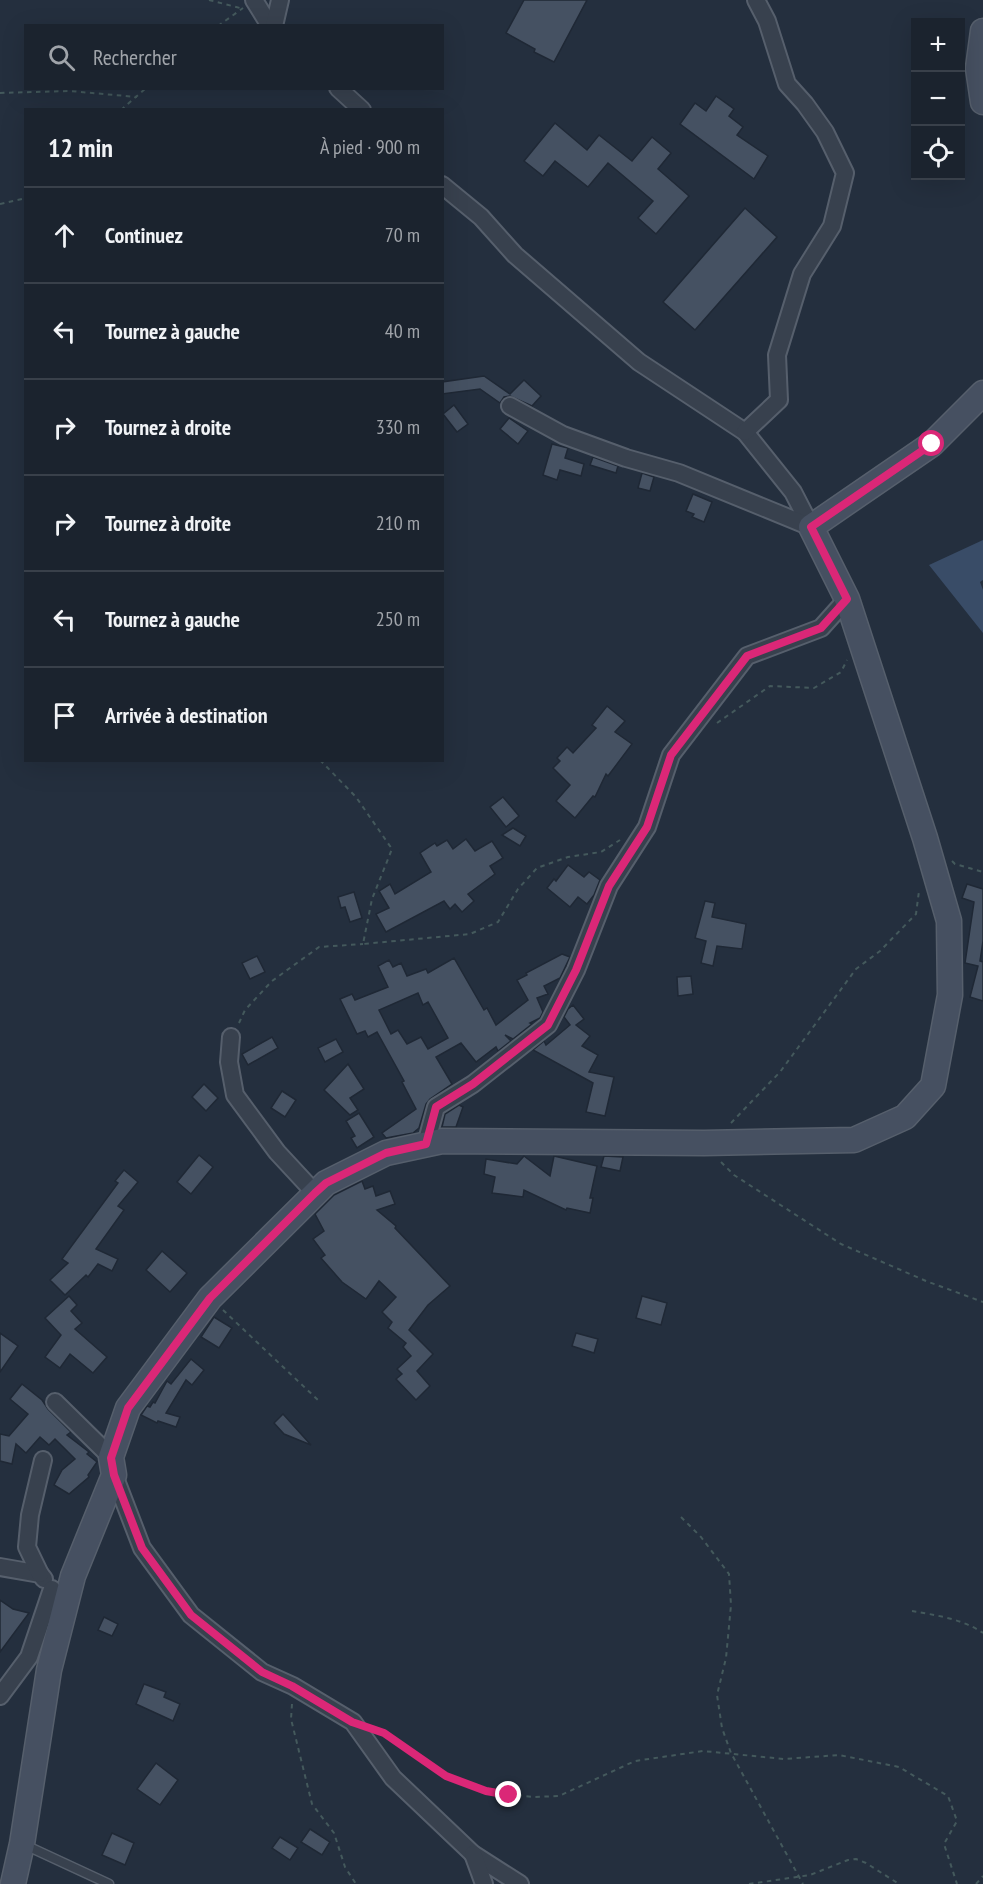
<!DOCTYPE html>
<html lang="fr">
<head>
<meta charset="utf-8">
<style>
	:root { --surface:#1b232e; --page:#242b36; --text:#f1f3f6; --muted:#a0a4aa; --line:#39404a }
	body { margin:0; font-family:"PT Sans Narrow",sans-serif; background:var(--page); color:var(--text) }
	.controls { position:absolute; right:18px; top:18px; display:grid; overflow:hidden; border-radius:0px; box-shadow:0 6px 24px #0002 }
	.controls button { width:54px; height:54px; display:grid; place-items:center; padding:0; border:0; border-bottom:2px solid var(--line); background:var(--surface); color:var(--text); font:30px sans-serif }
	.stop { position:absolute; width:18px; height:18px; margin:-14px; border:4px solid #db2777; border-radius:50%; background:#fff }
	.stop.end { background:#db2777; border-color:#fff; box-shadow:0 2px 6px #0008 }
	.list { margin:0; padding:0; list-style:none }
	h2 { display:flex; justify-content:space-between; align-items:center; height:78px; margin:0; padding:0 24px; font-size:26px }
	h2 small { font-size:20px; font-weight:400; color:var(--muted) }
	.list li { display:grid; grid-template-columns:39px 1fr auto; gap:18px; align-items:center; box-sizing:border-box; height:96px; padding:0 24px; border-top:2px solid var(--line) }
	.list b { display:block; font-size:22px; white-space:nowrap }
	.list em { font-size:20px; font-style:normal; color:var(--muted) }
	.icon { flex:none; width:33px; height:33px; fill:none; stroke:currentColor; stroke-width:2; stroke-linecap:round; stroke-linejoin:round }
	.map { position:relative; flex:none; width:983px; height:1884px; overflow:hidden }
	.search { position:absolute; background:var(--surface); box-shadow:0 6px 24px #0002; left:24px; top:24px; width:420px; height:66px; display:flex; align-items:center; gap:15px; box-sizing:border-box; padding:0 21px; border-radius:0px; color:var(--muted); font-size:22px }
	.panel { position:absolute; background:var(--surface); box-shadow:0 6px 24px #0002; left:24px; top:108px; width:420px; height:654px; border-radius:0px }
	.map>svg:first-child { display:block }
</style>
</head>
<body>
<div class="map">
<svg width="983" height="1884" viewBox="0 0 983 1884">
	<rect width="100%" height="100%" fill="#242f3e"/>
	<!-- water -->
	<polygon fill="#394c67" points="983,540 983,580 980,582 983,590 983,633 929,565"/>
	<!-- building -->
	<g fill="#455162" stroke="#1f2835" stroke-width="1.5" fill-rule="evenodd">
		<polygon points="524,0 587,0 554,62 534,52 535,49 506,33"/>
		<polygon points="716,96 734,109 729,116 743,127 737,135 768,156 754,179 680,124 695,103 706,111"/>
		<polygon points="555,123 587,150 599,135 632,161 652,137 671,153 658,169 689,196 656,234 638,218 653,201 608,163 588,187 555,161 543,176 524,161"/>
		<polygon points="745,208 777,237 695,330 663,302"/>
		<polygon points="484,376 510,394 524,380 541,396 532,406 510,396 504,397 500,403 480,389 442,394 442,382"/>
		<polygon points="454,405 468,424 457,432 443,414"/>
		<polygon points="509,418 528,431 518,444 500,429"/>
		<polygon points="552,444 568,448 565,458 584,464 581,476 560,470 557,480 543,475"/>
		<polygon points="593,457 618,466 616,473 590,465"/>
		<polygon points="642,473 654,477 650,491 638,488"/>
		<polygon points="693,494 712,502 704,522 692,517 694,514 686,511"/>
		<polygon points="607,706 625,721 615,732 632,744 608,776 606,774 595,797 593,796 575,818 556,801 570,785 553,768 560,761 557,758 567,747 573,753 596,728 592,725"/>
		<polygon points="503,797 519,816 506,827 490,807"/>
		<polygon points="513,828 526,836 520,846 502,835"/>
		<polygon points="466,839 475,851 492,841 503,858 490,866 495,874 468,894 474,901 462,912 455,904 450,909 444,901 386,932 376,914 389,908 379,891 390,884 395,894 431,872 420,853 435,843 437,846 447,840 453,849"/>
		<polygon points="568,865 584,877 589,872 600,880 594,895 587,904 578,897 570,907 547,888 554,879 556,881"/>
		<polygon points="967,884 983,889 983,941 980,961 983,962 983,1001 970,997 978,966 965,963 974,902 962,898"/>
		<polygon points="354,892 362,918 350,922 345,907 341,908 338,897"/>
		<polygon points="705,901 715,903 712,917 746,924 742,949 717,946 713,966 701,963 706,941 695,938"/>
		<path d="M562,954L570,957L560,978L544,986L548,994L537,998L543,1012L540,1018L530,1023L532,1024L513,1039L505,1035L511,1041L498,1051L496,1047L476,1062L461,1043L436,1057L452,1084L430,1099L426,1104L419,1128L413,1133L386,1138L382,1133L416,1109L402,1082L404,1081L377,1032L368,1037L365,1031L357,1034L340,999L352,994L355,1000L388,987L378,966L389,960L393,967L401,963L407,976L426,969L428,973L454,958L484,1010L487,1008L496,1025L528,1000L517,980L527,975L526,973ZM418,993L423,1005L428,1002L448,1038L428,1049L421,1037L407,1044L398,1030L391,1034L379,1010Z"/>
		<polygon points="257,956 265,972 250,979 242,963"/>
		<polygon points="691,976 693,994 678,996 677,977"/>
		<polygon points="573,1005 584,1019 576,1025 590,1036 582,1046 598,1055 589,1072 614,1077 605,1116 586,1112 593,1083 533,1050 544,1041 546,1045 570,1025 564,1017 568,1009"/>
		<polygon points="272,1037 278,1048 248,1065 242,1054"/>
		<polygon points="336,1039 343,1052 325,1062 318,1048"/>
		<polygon points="348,1064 364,1089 350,1098 358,1110 350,1115 324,1090"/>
		<polygon points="204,1084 218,1098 206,1111 192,1097"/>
		<polygon points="282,1091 296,1100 285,1117 271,1108"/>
		<polygon points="459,1105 463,1107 456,1127 442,1127 445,1114"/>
		<polygon points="359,1113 374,1137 357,1148 351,1138 355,1136 346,1121"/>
		<polygon points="199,1155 213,1167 191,1194 177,1182"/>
		<polygon points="524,1156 550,1176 554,1156 597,1166 590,1198 593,1198 590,1213 567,1208 566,1210 524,1190 523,1197 492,1193 495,1177 484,1174 486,1159 517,1164"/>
		<polygon points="604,1156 623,1157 620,1171 601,1167"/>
		<polygon points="124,1170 138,1182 118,1206 124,1210 96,1249 118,1259 112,1271 98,1264 88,1277 86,1275 65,1295 50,1280 68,1263 62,1259 118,1183 115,1181"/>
		<polygon points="362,1181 365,1189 373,1186 376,1196 390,1191 395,1204 377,1210 396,1226 395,1228 450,1286 428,1305 409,1330 433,1354 417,1371 430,1386 416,1400 396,1379 402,1374 397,1369 411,1356 403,1347 406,1343 388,1328 392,1322 382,1312 396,1297 379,1281 366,1299 342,1282 321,1258 325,1255 313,1239 324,1231 315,1214 334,1195"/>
		<polygon points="162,1251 187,1273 170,1292 146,1270"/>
		<polygon points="69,1296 77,1305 71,1311 82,1323 75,1329 107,1357 93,1373 70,1354 60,1368 45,1357 61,1335 45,1318"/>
		<polygon points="642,1296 667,1303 661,1325 636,1318"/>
		<polygon points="214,1317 232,1328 219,1348 201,1337"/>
		<polygon points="0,1333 18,1346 0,1372"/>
		<polygon points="576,1333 598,1339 594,1353 572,1346"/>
		<polygon points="191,1359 204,1370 192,1385 186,1380 166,1413 180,1417 176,1427 158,1421 157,1423 141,1415 147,1406 150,1407 153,1402 155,1403 167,1381 171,1384"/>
		<polygon points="22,1384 42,1400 48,1409 71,1432 67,1435 89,1452 87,1454 97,1462 88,1475 89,1477 69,1494 54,1485 62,1470 75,1459 55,1439 49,1445 40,1437 26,1453 16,1444 12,1464 0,1461 0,1434 9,1436 28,1414 10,1399"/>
		<polygon points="283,1414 311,1445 284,1434 274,1423"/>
		<polygon points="0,1600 13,1609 29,1613 0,1652"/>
		<polygon points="104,1617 118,1624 112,1636 98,1630"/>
		<polygon points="144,1684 166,1692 164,1697 180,1704 173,1721 136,1704"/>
		<polygon points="156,1763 178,1780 160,1805 137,1789"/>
		<polygon points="310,1829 330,1842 322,1855 301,1842"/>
		<polygon points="112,1833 134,1843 125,1865 102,1855"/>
		<polygon points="280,1837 298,1848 290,1860 272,1848"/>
	</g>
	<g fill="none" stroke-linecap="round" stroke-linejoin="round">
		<!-- lane casing -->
		<g stroke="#565f6c" stroke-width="11">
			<polyline id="lane" points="25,1845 109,1884"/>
		</g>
		<!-- street casing -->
		<g stroke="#565f6c" stroke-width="20">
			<g id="street">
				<polyline points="254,0 270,26"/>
				<polyline points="274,26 280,0"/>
				<polyline points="338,88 362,110"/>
				<polyline points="442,185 481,217 515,255 639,362 745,432 793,492 811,527"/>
				<polyline points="510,406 563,435 626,458 679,473 811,527"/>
				<polyline points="745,432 779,400 777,355 802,274 832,226 845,173 825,132 805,104 787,84 767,21 756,0"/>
				<polyline points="231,1037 229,1062 235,1095 277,1152 315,1193"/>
				<polyline points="426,1144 436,1107 473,1084 548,1025 576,970 609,886 647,827 671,755 747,656 821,628 847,599"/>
				<polyline points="55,1402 111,1457"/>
				<polyline points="114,1475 142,1548 191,1615 262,1672 293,1686 353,1722 393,1778 473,1854 520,1884"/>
				<polyline points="0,1567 40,1574 44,1579"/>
				<polyline points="40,1574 27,1547 30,1515 43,1460"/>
				<polyline points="0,1696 29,1657 52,1589"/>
				<polyline points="473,1854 484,1884"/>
			</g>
		</g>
		<!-- secondary casing -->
		<g stroke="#565f6c" stroke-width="27">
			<g id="secondary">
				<polyline points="983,31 978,68 983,102"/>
				<polyline points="13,1884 22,1844 49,1670 73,1576 114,1475 111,1457 128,1408 210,1298 326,1183 386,1153 442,1141 704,1143 854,1140 905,1117 933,1086 950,995 949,921 925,838 847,599 811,527 932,444 983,393"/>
			</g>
		</g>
		<!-- path -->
		<g stroke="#44595c" stroke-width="2" stroke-dasharray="4.5 4.5" stroke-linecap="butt">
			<polyline points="209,0 240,8"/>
			<polyline points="218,26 243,8"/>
			<polyline points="0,93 70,91 137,97"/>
			<polyline points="121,110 146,88"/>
			<polyline points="0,204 26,198"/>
			<polyline points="717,723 770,686 814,688 841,672 847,660"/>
			<polyline points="320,760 356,797 392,849 372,899 363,944 470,934 498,922 518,889 537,868 568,857 601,852 620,840"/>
			<polyline points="952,861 955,864 983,872"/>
			<polyline points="239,1023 245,1010 272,981 319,947 363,944"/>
			<polyline points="731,1123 780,1072 856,969 880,951 916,914 919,891"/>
			<polyline points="721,1162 734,1175 841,1244 926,1281 983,1302"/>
			<polyline points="223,1310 319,1401"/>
			<polyline points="681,1517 701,1537 729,1574 731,1605 726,1658 717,1695 722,1728 731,1753 803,1884"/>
			<path d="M912,1611C935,1615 963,1619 983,1633"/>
			<polyline points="292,1704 291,1719 312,1804 334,1833 345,1867 356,1884"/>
			<polyline points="381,1732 446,1776 486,1791 533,1797 559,1796 635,1761 703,1751 784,1759 839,1755 899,1767 948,1796 957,1821 944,1844 957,1884"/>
			<polyline points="749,1884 810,1875 848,1860 856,1859 866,1863 899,1884"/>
			<polyline points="976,1884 983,1876"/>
		</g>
		<!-- lane -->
		<use href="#lane" stroke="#38414e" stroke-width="8"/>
		<!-- street -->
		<use href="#street" stroke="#38414e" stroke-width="16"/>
		<!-- secondary -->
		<use href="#secondary" stroke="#465061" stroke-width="24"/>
	</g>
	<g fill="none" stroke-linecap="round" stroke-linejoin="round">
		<!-- route -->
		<polyline stroke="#db2777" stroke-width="8" points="509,1795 486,1791 446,1776 384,1733 352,1722 292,1686 262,1672 191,1615 142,1548 114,1475 111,1458 128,1408 210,1298 315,1193 326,1183 386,1153 426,1144 436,1107 473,1084 548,1025 576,970 609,886 647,827 671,755 747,656 821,628 847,599 811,527 932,444"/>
	</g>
</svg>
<div class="controls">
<button>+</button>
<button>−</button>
<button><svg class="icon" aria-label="locate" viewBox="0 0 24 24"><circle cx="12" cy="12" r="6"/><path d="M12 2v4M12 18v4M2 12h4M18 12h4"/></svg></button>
</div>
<div class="stop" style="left:932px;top:444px"></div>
<div class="stop end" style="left:509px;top:1795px"></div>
<div class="search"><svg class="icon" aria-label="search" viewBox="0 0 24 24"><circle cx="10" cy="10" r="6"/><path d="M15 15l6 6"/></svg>Rechercher</div>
<section class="panel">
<h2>12 min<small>À pied · 900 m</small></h2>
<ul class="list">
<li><svg class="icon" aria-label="ahead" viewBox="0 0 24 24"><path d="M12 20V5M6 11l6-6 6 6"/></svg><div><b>Continuez</b></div><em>70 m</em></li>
<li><svg class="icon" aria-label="left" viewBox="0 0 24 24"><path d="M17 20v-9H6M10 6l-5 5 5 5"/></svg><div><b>Tournez à gauche</b></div><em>40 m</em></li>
<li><svg class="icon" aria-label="right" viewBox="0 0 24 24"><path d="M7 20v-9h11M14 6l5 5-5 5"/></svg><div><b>Tournez à droite</b></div><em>330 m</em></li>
<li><svg class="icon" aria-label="right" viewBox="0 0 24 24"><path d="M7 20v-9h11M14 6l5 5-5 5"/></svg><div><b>Tournez à droite</b></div><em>210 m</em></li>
<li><svg class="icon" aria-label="left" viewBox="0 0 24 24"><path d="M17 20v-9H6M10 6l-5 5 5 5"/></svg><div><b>Tournez à gauche</b></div><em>250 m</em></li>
<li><svg class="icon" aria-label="arrive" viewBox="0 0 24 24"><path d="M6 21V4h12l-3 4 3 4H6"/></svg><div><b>Arrivée à destination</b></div></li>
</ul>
</section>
</div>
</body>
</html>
